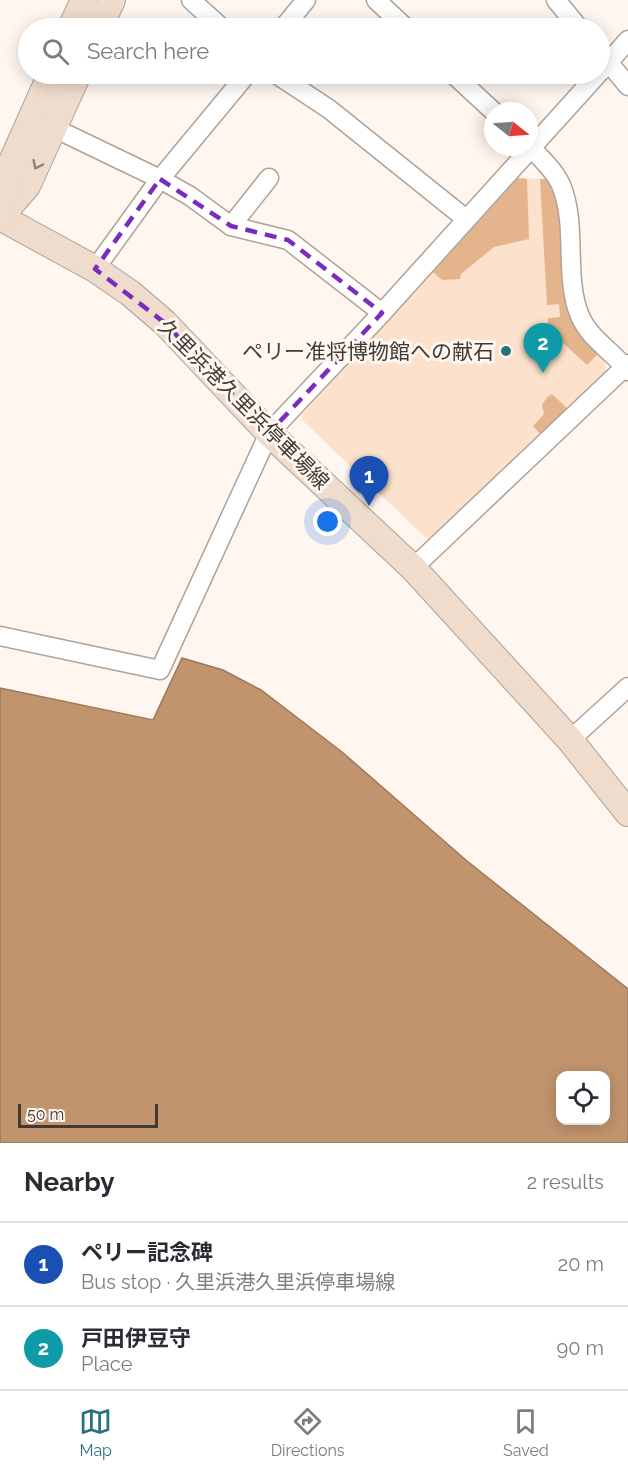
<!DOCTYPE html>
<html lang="en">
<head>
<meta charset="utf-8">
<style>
	:root { --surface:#fff; --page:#f7f7f7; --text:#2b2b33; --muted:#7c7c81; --line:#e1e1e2; --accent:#29717d }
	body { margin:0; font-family:Raleway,"Noto Sans JP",sans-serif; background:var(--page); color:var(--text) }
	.controls { position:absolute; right:18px; bottom:18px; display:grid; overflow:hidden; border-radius:12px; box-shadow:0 3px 15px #0003 }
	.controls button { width:54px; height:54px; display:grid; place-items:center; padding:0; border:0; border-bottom:2px solid var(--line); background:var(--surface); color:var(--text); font:30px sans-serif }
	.compass { position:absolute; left:484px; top:102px; width:54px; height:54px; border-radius:50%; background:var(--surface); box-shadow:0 3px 15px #0003; rotate:107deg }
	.scale { position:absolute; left:18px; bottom:15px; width:140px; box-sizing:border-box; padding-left:6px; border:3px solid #3f3a35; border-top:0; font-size:16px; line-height:21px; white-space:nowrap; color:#3f3a35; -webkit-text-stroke:4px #fff6ef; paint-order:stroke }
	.you { position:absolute; left:328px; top:522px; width:21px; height:21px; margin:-15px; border:4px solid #fff; border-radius:50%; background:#1a73e8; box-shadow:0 0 0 9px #1a73e833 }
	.badge { display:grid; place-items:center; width:39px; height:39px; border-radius:50%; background:var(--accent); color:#fff; font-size:20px; font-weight:700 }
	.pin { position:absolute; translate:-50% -50px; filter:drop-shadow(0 2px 3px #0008) }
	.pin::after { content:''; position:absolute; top:32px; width:21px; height:18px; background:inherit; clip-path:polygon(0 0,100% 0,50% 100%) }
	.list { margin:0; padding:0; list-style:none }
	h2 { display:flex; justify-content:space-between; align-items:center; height:78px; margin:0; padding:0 24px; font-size:26px }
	h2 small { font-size:20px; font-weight:400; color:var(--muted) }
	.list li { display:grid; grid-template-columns:39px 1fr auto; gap:18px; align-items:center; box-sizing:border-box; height:84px; padding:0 24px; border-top:2px solid var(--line) }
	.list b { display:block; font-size:22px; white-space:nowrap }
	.list p { margin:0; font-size:20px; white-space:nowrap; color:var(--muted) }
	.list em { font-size:20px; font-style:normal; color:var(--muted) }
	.icon { flex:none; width:33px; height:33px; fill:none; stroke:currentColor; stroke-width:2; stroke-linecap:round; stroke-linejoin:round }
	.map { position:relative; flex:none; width:628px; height:1143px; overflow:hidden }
	.search { position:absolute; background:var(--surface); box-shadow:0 3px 15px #0003; left:18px; right:18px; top:18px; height:66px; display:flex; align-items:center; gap:15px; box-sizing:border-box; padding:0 21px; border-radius:33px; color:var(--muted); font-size:22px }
	.sheet { height:246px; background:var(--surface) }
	nav { display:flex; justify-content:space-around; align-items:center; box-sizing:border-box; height:84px; border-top:2px solid var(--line); background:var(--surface); font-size:16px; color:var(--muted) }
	nav a { display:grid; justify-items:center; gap:3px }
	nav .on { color:var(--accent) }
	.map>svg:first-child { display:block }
</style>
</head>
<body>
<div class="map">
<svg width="628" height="1143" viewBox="0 0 628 1143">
	<rect width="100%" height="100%" fill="#fff6ef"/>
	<!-- green -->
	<polygon fill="#fce1cd" points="518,178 549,179 565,279 605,359 606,373 432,538 426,538 302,420 302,415"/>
	<!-- forest -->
	<g fill="#e4b48d">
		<polygon points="518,178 527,179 529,239 494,247 461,274 460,279 442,280 433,272"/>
		<polygon points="540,179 549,179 561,211 565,279 599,353 587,365 562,342 550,356 541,347 554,335 548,328 548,318 560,317 559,304 547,305"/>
		<polygon points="552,394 568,409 541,435 533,426 544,414 542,405 547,397"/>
	</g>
	<!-- water -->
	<path fill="#c2946e" stroke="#9b795d" stroke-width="1.5" fill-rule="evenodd" d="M182,658L223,670L261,690L342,752L467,861L628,989V1143H0V688L153,720ZM560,1076H606V1120H560Z"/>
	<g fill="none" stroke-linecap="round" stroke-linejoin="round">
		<!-- street casing -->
		<g stroke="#afa298" stroke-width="21">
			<g id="street">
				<polyline points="191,0 222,28"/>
				<polyline points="376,0 406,28"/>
				<polyline points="556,0 579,28"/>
				<polyline points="283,28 306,0"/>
				<polyline points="600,52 628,86"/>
				<polyline points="601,71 628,40"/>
				<polyline points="276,74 329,109 466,219"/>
				<polyline points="453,74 493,111"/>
				<polyline points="54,128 160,179 190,196 231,226 288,240 382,313"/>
				<path d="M529,146C540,157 554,170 561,185C577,224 565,268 577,308C586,338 610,348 628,371"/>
				<polyline points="231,226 269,178"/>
				<polyline points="95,269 160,179 247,74"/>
				<polyline points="413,568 628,364"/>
				<polyline points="0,636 160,670 269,433 382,313 598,74"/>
				<polyline points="570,740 628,687"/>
			</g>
		</g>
		<!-- secondary casing -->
		<g stroke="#afa298" stroke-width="28">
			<g id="secondary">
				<polyline points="71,28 84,0"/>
				<polyline points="99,28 112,0"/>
				<polyline points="0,217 95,269 130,293 165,323 269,433 413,568 570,740 628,813"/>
				<polyline points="0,217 27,186 78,74"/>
				<polyline points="0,217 6,175 51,74"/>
			</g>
		</g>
		<!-- street -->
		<use href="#street" stroke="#fff" stroke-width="18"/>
		<!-- secondary -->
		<use href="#secondary" stroke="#efdccd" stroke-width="26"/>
	</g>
	<!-- one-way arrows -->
	<defs><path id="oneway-chevron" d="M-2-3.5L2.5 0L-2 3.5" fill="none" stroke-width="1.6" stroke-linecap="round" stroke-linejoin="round" transform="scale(1.5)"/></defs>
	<use stroke="#8e8379" href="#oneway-chevron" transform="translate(37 165) rotate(115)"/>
	<!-- marked area -->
	<path fill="none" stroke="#7b2cbf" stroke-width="4.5" stroke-dasharray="12 8" stroke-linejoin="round" d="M160,179L231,226L288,240L382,313L269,433L165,323L95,269Z"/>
	<!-- markers -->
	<circle fill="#29717d" stroke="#fff6ef" stroke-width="2" cx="506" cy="351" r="6"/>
	<g text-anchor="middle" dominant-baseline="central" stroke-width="6" stroke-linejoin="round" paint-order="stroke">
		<!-- poi labels -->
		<g font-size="21" fill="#3f3a35" stroke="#fff6ef" text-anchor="end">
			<text x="494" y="351">ペリー准将博物館への献石</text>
		</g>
		<!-- street labels -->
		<g font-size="21" fill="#3f3a35" stroke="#fff6ef">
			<text transform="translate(244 404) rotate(45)">久里浜港久里浜停車場線</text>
		</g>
	</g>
</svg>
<div class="controls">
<button><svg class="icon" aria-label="locate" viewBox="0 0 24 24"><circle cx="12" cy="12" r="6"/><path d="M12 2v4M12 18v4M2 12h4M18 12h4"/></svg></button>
</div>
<svg class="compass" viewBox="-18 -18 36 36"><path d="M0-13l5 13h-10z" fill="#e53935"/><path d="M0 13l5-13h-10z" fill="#7c7c81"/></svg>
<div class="scale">50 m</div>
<div class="you"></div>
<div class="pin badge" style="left:369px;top:506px;background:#1a4fb4">1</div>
<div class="pin badge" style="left:543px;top:373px;background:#0f9aa8">2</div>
<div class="search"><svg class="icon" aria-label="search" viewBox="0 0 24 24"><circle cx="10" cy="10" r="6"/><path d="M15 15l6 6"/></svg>Search here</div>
</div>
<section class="sheet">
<h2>Nearby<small>2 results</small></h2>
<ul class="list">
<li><span class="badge" style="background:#1a4fb4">1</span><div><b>ペリー記念碑</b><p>Bus stop · 久里浜港久里浜停車場線</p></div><em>20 m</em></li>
<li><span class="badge" style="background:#0f9aa8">2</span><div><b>戸田伊豆守</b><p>Place</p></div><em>90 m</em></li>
</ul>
</section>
<nav>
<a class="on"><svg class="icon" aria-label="map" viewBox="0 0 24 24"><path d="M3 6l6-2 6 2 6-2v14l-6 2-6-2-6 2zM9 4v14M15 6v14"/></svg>Map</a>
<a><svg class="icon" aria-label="directions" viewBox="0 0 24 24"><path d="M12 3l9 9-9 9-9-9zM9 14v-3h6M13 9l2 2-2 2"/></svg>Directions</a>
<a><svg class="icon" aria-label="saved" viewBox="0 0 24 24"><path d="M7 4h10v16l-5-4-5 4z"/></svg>Saved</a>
</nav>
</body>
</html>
